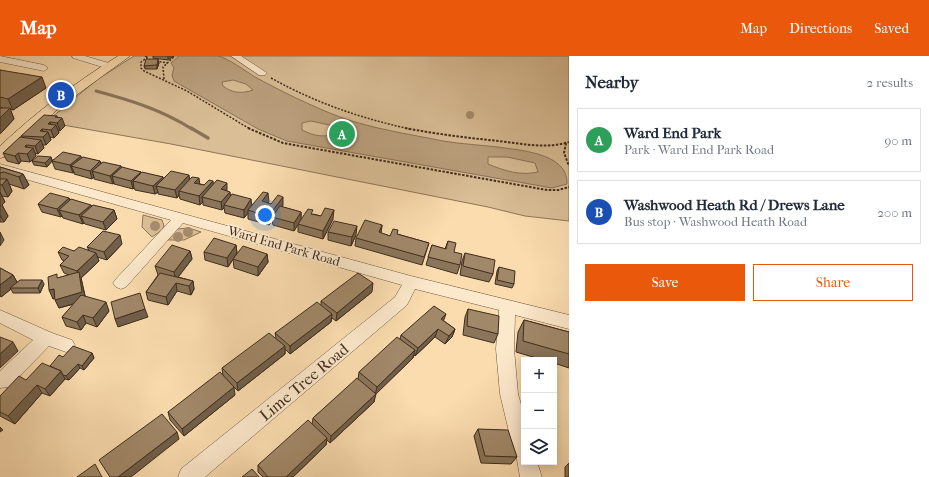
<!DOCTYPE html>
<html lang="en">
<head>
<meta charset="utf-8">
<style>
	:root { --surface:#fff; --page:#f2f2f3; --text:#1f2937; --muted:#747a83; --line:#e0e1e3; --accent:#ea580c }
	body { margin:0; font-family:"IM FELL French Canon",serif; background:var(--page); color:var(--text) }
	.controls { position:absolute; right:12px; bottom:12px; display:grid; overflow:hidden; border-radius:0px; box-shadow:0 2px 10px #0003 }
	.controls button { width:36px; height:36px; display:grid; place-items:center; padding:0; border:0; border-bottom:1px solid var(--line); background:var(--surface); color:var(--text); font:20px sans-serif }
	.you { position:absolute; left:265px; top:159px; width:14px; height:14px; margin:-10px; border:3px solid #fff; border-radius:50%; background:#1a73e8; box-shadow:0 0 0 6px #1a73e833 }
	.badge { display:grid; place-items:center; width:26px; height:26px; border-radius:50%; background:var(--accent); color:#fff; font-size:13px; font-weight:700 }
	.pin { position:absolute; translate:-50% -50%; border:2px solid #fff; box-shadow:0 1px 4px #0006 }
	.list { margin:0; padding:0; list-style:none }
	h2 { display:flex; justify-content:space-between; align-items:center; height:52px; margin:0; padding:0 16px; font-size:17px }
	h2 small { font-size:13px; font-weight:400; color:var(--muted) }
	.list li { display:grid; grid-template-columns:26px 1fr auto; gap:12px; align-items:center; box-sizing:border-box; height:64px; margin:0 8px 8px; padding:0 8px; border:1px solid var(--line); border-radius:0px }
	.list b { display:block; font-size:15px; white-space:nowrap }
	.list p { margin:0; font-size:13px; white-space:nowrap; color:var(--muted) }
	.list em { font-size:13px; font-style:normal; color:var(--muted) }
	.actions { display:flex; gap:8px; padding:12px 16px }
	.actions a { flex:1; padding:9px 0; border:1px solid var(--accent); border-radius:0px; text-align:center; font-size:14px; color:var(--accent) }
	.actions .main { background:var(--accent); color:#fff }
	.icon { flex:none; width:22px; height:22px; fill:none; stroke:currentColor; stroke-width:2; stroke-linecap:round; stroke-linejoin:round }
	.map { position:relative; flex:none; width:569px; height:421px; overflow:hidden }
	header { display:flex; align-items:center; gap:24px; box-sizing:border-box; height:56px; padding:0 20px; background:var(--accent); color:#fff }
	header strong { font-size:19px }
	nav { display:flex; gap:22px; margin-inline-start:auto; font-size:14px }
	main { display:flex }
	aside { flex:1; background:var(--surface) }
	.map>svg:first-child { display:block }
</style>
</head>
<body>
<header>
<strong>Map</strong>
<nav><a>Map</a><a>Directions</a><a>Saved</a></nav>
</header>
<main>
<div class="map">
<svg width="569" height="421" viewBox="0 0 569 421">
	<rect width="100%" height="100%" fill="#fadcaf"/>
	<filter id="stains"><feTurbulence type="fractalNoise" baseFrequency=".005" numOctaves="4"/><feColorMatrix values="0 0 0 0 .2 0 0 0 0 .09 0 0 0 0 .02 0 0 0 .5 -.17"/></filter>
	<radialGradient id="worn" r=".72"><stop offset=".6" stop-color="#630" stop-opacity="0"/><stop offset="1" stop-color="#630" stop-opacity=".3"/></radialGradient>
	<!-- green -->
	<g fill="#dabe96" stroke="#8d765a">
		<polygon points="134,0 569,0 569,165 525,160 488,151 171,88 46,66 98,23"/>
		<polygon points="143,159 162,164 164,170 162,174 152,181 142,171"/>
		<polygon points="189,172 201,176 184,184 168,184 177,173"/>
	</g>
	<!-- water -->
	<path fill="#bba07d" stroke="#8a7257" fill-rule="evenodd" d="M179,0C191,0 206,0 218,0C226,1 247,16 255,21C283,36 311,50 340,61C373,73 409,78 443,85C461,88 480,89 498,91C515,94 569,96 567,128L552,132L287,85L258,73L174,25L172,19L174,12L171,7ZM233,24L246,28L253,34C242,38 232,37 223,30L222,26ZM311,65L329,69L339,78C323,81 316,81 302,74V67ZM488,101H507L535,107L538,116C520,120 505,115 488,108Z"/>
	<g fill="none" stroke-linecap="round" stroke-linejoin="round">
		<!-- stream-far1 -->
		<path stroke="#8a7257" stroke-width="3" d="M96,35C130,44 162,54 192,73"/>
		<!-- stream -->
		<polyline stroke="#8a7257" stroke-width="3.5" points="191,72 208,82"/>
		<!-- minor casing -->
		<g stroke="#6e5942" stroke-width="1">
			<g id="minor">
				<polygon points="0,0 44,9 48,12 44,15 0,6"/>
				<polygon points="72,0 85,0 112,8 113,10 109,13 73,2"/>
				<polygon points="231,0 241,0 267,17 265,19 259,19"/>
				<polygon points="0,108 411,220 569,259 569,273 515,259 514,293 518,338 524,359 524,406 537,406 542,421 520,421 517,404 514,397 500,338 496,293 499,254 415,233 407,249 205,421 178,421 181,413 395,241 402,229 183,167 126,231 121,233 116,231 113,227 116,223 171,164 0,116"/>
				<polygon points="0,254 52,277 72,284 75,289 72,294 66,296 49,290 9,331 0,332 0,315 33,284 0,267"/>
			</g>
		</g>
		<!-- major casing -->
		<g stroke="#402d1d" stroke-width="1">
			<path id="major" d="M118,0H130L64,48L34,74L5,101L0,102V90C36,56 76,26 118,0Z"/>
		</g>
		<!-- path-far1 -->
		<g stroke="#402d1d" stroke-width="1.5" stroke-dasharray="2 1.5" stroke-linecap="butt">
			<polyline points="145,0 148,1 141,6 141,12 144,15 187,35 250,73"/>
			<polyline points="156,5 168,7"/>
			<path d="M271,22C316,47 360,62 410,73"/>
			<polyline points="164,23 163,11 175,0"/>
		</g>
		<!-- path -->
		<g stroke="#402d1d" stroke-width="2" stroke-dasharray="2.5 1.5" stroke-linecap="butt">
			<polyline points="248,72 283,87 547,134 558,134 569,131"/>
			<path d="M405,72C436,78 468,82 499,85C523,88 546,93 569,86"/>
			<polyline points="566,87 564,97 569,110"/>
		</g>
		<!-- minor -->
		<use href="#minor" fill="#fce8cb" fill-rule="evenodd"/>
		<!-- major -->
		<use href="#major" fill="#fadcaf" fill-rule="evenodd"/>
	</g>
	<!-- trees -->
	<g fill="#a58c6c">
		<circle cx="470" cy="59" r="4"/>
		<circle cx="155" cy="170" r="5"/>
		<circle cx="188" cy="176" r="5"/>
		<circle cx="178" cy="181" r="5"/>
	</g>
	<!-- wall -->
	<g fill="#8a755a" stroke="#402d1d">
		<polygon points="153,0 174,0 168,4 153,2"/>
		<polygon points="159,7 157,13 145,13 144,10"/>
		<polygon points="0,14 46,32 13,54 10,53 14,63 0,78 0,52 3,52 0,51"/>
		<polygon points="58,62 65,70 60,75 58,74 59,77 54,82 50,81 51,84 46,89 42,89 44,92 38,98 35,97 36,100 30,106 21,105 19,108 7,105 3,97 21,81 21,80"/>
		<polygon points="51,101 52,104 81,102 100,105 101,107 121,110 121,112 141,116 141,117 163,121 163,123 190,123 200,128 204,129 213,128 227,135 231,140 252,149 269,146 268,147 271,148 283,149 282,151 301,156 301,164 313,158 333,163 323,183 298,176 298,168 294,175 273,169 272,164 269,169 248,163 248,157 244,162 225,157 224,152 222,154 203,149 203,146 200,149 180,143 179,139 177,142 158,138 158,136 155,138 135,134 134,132 133,133 114,128 114,127 113,128 94,123 94,121 92,123 74,118 74,116 73,117 55,113 52,105 47,111 34,109 32,105"/>
		<polygon points="0,111 23,118 29,129 24,133 9,128 12,135 8,141 2,140 5,146 2,149 8,160 4,166 0,166"/>
		<polygon points="69,142 70,144 92,150 114,154 117,163 106,174 85,168 84,167 83,168 63,162 62,160 61,161 42,156 38,148"/>
		<polygon points="382,169 381,177 390,180 397,178 429,187 422,209 355,190 356,182"/>
		<polygon points="328,176 356,179 351,190 328,184"/>
		<polygon points="448,185 454,196 460,209 457,218 426,209 432,189 445,193"/>
		<polygon points="122,188 107,204 97,201 99,205 81,222 85,240 109,255 97,271 86,267 81,274 66,270 62,261 74,248 59,252 55,242 53,243 58,222 69,219 64,217 60,209 64,205 62,204 58,196 89,194 87,191"/>
		<polygon points="236,189 237,197 228,211 205,204 204,196"/>
		<polygon points="190,195 192,203 178,221 193,225 194,233 191,239 177,235 168,249 148,244 146,236 158,219 155,210"/>
		<polygon points="465,197 493,218 489,226 460,219 462,205"/>
		<polygon points="267,198 268,206 258,220 234,212 233,203"/>
		<polygon points="499,211 514,228 512,232 495,228 497,215"/>
		<polygon points="0,212 13,219 17,226 44,228 40,237 13,237 11,233 1,241 0,240"/>
		<polygon points="372,236 336,265 332,262 331,266 290,298 285,293 285,298 238,335 223,320 222,312 276,282 275,277 321,249 321,245"/>
		<polygon points="468,253 498,278 494,287 463,279 465,261"/>
		<polygon points="524,264 569,276 569,312 554,307 554,304 543,304 516,296 518,276"/>
		<polygon points="444,265 455,273 452,281 445,288 435,281 415,300 414,299 413,302 375,338 374,346 330,387 327,384 326,389 293,421 263,421 258,416 258,409 312,368 313,362 358,323 359,316 400,283 401,279"/>
		<polygon points="92,297 94,302 84,314 80,312 69,324 65,323 50,340 42,337 15,368 0,360 0,340 26,324 50,310 63,301"/>
		<polygon points="235,339 184,380 170,364 168,356"/>
		<polygon points="478,373 517,401 511,408 481,407 474,380"/>
		<polygon points="569,407 569,421 565,421 565,411"/>
	</g>
	<!-- shaded-wall -->
	<g fill="#715f4a" stroke="#402d1d">
		<polygon points="168,0 174,0 168,4"/>
		<polygon points="158,3 159,7 157,13 157,9"/>
		<polygon points="42,21 46,32 13,54 8,43"/>
		<polygon points="10,52 14,63 0,78 0,62"/>
		<polygon points="57,60 59,65 62,62 65,70 60,75 55,61"/>
		<polygon points="50,66 52,73 56,69 59,77 54,82 51,74 48,68"/>
		<polygon points="42,73 45,79 48,76 51,84 46,89 43,81 40,75"/>
		<polygon points="41,84 44,92 38,98 35,90"/>
		<polygon points="26,89 29,96 33,92 36,100 30,106 25,91"/>
		<polygon points="18,97 21,105 19,108 15,100"/>
		<polygon points="81,100 83,108 71,110 74,116 73,117 70,109"/>
		<polygon points="51,101 52,105 47,111 45,107"/>
		<polygon points="100,105 103,113 92,115 94,121 92,123 90,115"/>
		<polygon points="121,110 123,118 112,120 114,127 113,128 110,120"/>
		<polygon points="141,116 143,124 133,125 134,132 133,133 131,125"/>
		<polygon points="23,118 29,129 24,133 19,121"/>
		<polygon points="189,119 190,127 179,135 179,139 177,142 175,134"/>
		<polygon points="163,121 164,129 156,130 158,136 155,138 153,130"/>
		<polygon points="199,122 200,130 194,127"/>
		<polygon points="7,123 12,135 8,141 2,129"/>
		<polygon points="213,125 214,133 202,141 203,146 200,149 199,140"/>
		<polygon points="227,127 227,135 221,133"/>
		<polygon points="0,136 5,146 2,149 8,160 4,166 0,159"/>
		<polygon points="230,136 231,144 224,149 224,152 222,154 221,146"/>
		<polygon points="268,137 269,146 263,154 262,145"/>
		<polygon points="283,141 283,149 274,162 272,161 272,164 269,169 268,161"/>
		<polygon points="69,142 72,150 59,154 62,160 61,161 57,153"/>
		<polygon points="251,143 252,151 248,154 248,157 244,162 244,154"/>
		<polygon points="91,149 94,157 81,160 84,167 83,168 79,159"/>
		<polygon points="114,154 117,163 106,174 103,166"/>
		<polygon points="334,154 333,163 323,183 323,175"/>
		<polygon points="301,156 301,164 294,175 294,167"/>
		<polygon points="382,169 381,177 379,176"/>
		<polygon points="357,170 356,179 351,190 352,181"/>
		<polygon points="0,176 4,184 0,190"/>
		<polygon points="120,179 122,188 107,204 104,196"/>
		<polygon points="236,189 237,197 228,211 227,202"/>
		<polygon points="190,195 192,203 176,224 174,216"/>
		<polygon points="96,197 99,205 81,222 86,244 59,252 55,244 80,221 77,215"/>
		<polygon points="267,198 268,206 258,220 258,211"/>
		<polygon points="13,219 18,228 10,232 11,233 1,241 0,239 0,229"/>
		<polygon points="42,224 44,228 40,237 38,232"/>
		<polygon points="193,225 194,233 191,239 189,230"/>
		<polygon points="176,227 177,235 168,249 166,241"/>
		<polygon points="373,227 372,236 336,265 337,257"/>
		<polygon points="54,233 58,241 53,243 49,234"/>
		<polygon points="106,246 109,255 97,271 93,262"/>
		<polygon points="145,253 148,261 118,271 115,263"/>
		<polygon points="332,258 331,266 290,298 290,290"/>
		<polygon points="446,258 443,266 441,263"/>
		<polygon points="83,259 86,267 81,274 77,266"/>
		<polygon points="438,273 435,281 415,300 418,292"/>
		<polygon points="455,273 452,281 445,288 449,280"/>
		<polygon points="13,286 18,295 0,312 0,298"/>
		<polygon points="285,290 285,298 238,335 237,327"/>
		<polygon points="415,294 413,302 375,339 377,331"/>
		<polygon points="92,297 94,302 84,314 82,310"/>
		<polygon points="78,308 80,312 69,324 66,320"/>
		<polygon points="61,315 65,323 50,340 45,333"/>
		<polygon points="37,329 42,337 15,368 8,360"/>
		<polygon points="234,331 235,339 184,380 182,373"/>
		<polygon points="376,338 374,346 330,387 331,380"/>
		<polygon points="0,371 3,374 0,376"/>
		<polygon points="177,376 179,383 131,421 118,421"/>
		<polygon points="327,382 326,389 293,421 286,421"/>
	</g>
	<!-- building -->
	<g fill="#a18869" stroke="#402d1d">
		<polygon points="146,3 158,3 157,9 144,10"/>
		<polygon points="0,14 42,21 8,43 0,41"/>
		<polygon points="0,52 10,52 0,62"/>
		<polygon points="44,59 57,60 55,61 62,62 57,67 50,66 48,68 56,69 51,74 42,73 40,75 48,76 43,81 21,80"/>
		<polygon points="20,81 41,84 35,90 26,89 25,91 33,92 27,98 18,97 15,100 3,97"/>
		<polygon points="63,96 81,100 70,109 52,105"/>
		<polygon points="38,100 51,101 45,107 32,105"/>
		<polygon points="83,101 100,105 90,115 71,110"/>
		<polygon points="103,106 121,110 110,120 92,115"/>
		<polygon points="0,111 23,118 19,121 4,116 0,117"/>
		<polygon points="122,111 141,116 131,125 112,120"/>
		<polygon points="171,115 189,119 175,134 156,130"/>
		<polygon points="142,116 163,121 153,130 133,125"/>
		<polygon points="192,121 199,122 194,127 204,129 209,124 213,125 199,140 179,135"/>
		<polygon points="0,123 7,123 2,129 0,129"/>
		<polygon points="217,124 227,127 221,133 230,136 221,146 202,141"/>
		<polygon points="263,136 268,137 262,145 271,148 278,139 283,141 268,161 248,154"/>
		<polygon points="50,137 69,142 57,153 38,148"/>
		<polygon points="232,138 251,143 244,154 224,149"/>
		<polygon points="71,143 91,149 79,159 59,154"/>
		<polygon points="93,149 114,154 103,166 81,160"/>
		<polygon points="280,150 301,156 294,167 272,161"/>
		<polygon points="325,152 334,154 323,175 298,168 308,153 313,154 311,158 321,160"/>
		<polygon points="365,164 382,169 379,176 390,180 393,173 398,174 397,178 429,187 424,201 356,182"/>
		<polygon points="334,165 357,170 352,181 328,176"/>
		<polygon points="103,175 120,179 104,196 87,191"/>
		<polygon points="214,182 236,189 227,202 204,196"/>
		<polygon points="448,185 456,187 454,196 462,198 460,209 428,201 432,189 446,193"/>
		<polygon points="172,189 190,195 174,216 155,210"/>
		<polygon points="243,190 267,198 258,211 233,203"/>
		<polygon points="63,191 74,195 79,191 96,197 77,215 60,209 69,200 58,196"/>
		<polygon points="465,197 495,204 493,218 463,210"/>
		<polygon points="499,211 515,215 514,228 497,224"/>
		<polygon points="0,212 13,219 0,229"/>
		<polygon points="79,216 82,236 55,244 54,233 49,234 48,221 57,218 57,222"/>
		<polygon points="160,217 193,225 189,230 176,227 166,241 146,236"/>
		<polygon points="358,217 373,227 337,257 321,245"/>
		<polygon points="20,224 42,224 38,232 10,232"/>
		<polygon points="140,237 145,253 115,263 111,246"/>
		<polygon points="81,239 106,246 93,262 83,259 77,266 62,261"/>
		<polygon points="317,246 332,258 290,290 275,277"/>
		<polygon points="434,250 446,258 441,263 455,273 449,280 438,273 418,292 401,279"/>
		<polygon points="468,253 499,260 498,278 467,270"/>
		<polygon points="524,264 569,276 569,298 523,285"/>
		<polygon points="269,277 285,290 237,327 222,312"/>
		<polygon points="0,281 13,286 0,298"/>
		<polygon points="397,281 415,294 377,331 359,316"/>
		<polygon points="73,290 92,297 82,310 78,308 66,320 63,319 61,315 50,310 59,299 63,301"/>
		<polygon points="42,307 61,315 45,333 37,329 8,360 0,356 0,340 19,320 26,324"/>
		<polygon points="220,316 234,331 182,373 168,356"/>
		<polygon points="357,322 376,338 331,380 313,362"/>
		<polygon points="162,358 177,376 118,421 110,421 99,404"/>
		<polygon points="308,364 327,382 286,421 268,421 258,409"/>
		<polygon points="478,373 508,374 517,401 485,400"/>
		<polygon points="95,408 102,421 77,421"/>
		<polygon points="252,413 259,421 242,421"/>
	</g>
	<g text-anchor="middle" dominant-baseline="central" stroke-width="3.5" stroke-linejoin="round" paint-order="stroke">
		<!-- street labels -->
		<g font-size="13" fill="#402d1d" stroke="#fce8cb">
			<text transform="translate(284 190) rotate(16)">Ward End Park Road</text>
		</g>
		<!-- near-street labels -->
		<g font-size="16" fill="#402d1d" stroke="#fce8cb">
			<text transform="translate(304 326) rotate(-40)">Lime Tree Road</text>
		</g>
	</g>
	<rect width="100%" height="100%" filter="url(#stains)"/>
	<rect width="100%" height="100%" fill="url(#worn)"/>
</svg>
<div class="controls">
<button>+</button>
<button>−</button>
<button><svg class="icon" aria-label="layers" viewBox="0 0 24 24"><path d="M12 4l9 5-9 5-9-5zM3 14l9 5 9-5"/></svg></button>
</div>
<div class="you"></div>
<div class="pin badge" style="left:342px;top:78px;background:#2e9e5b">A</div>
<div class="pin badge" style="left:61px;top:39px;background:#1a4fb4">B</div>
</div>
<aside>
<h2>Nearby<small>2 results</small></h2>
<ul class="list">
<li><span class="badge" style="background:#2e9e5b">A</span><div><b>Ward End Park</b><p>Park · Ward End Park Road</p></div><em>90 m</em></li>
<li><span class="badge" style="background:#1a4fb4">B</span><div><b>Washwood Heath Rd / Drews Lane</b><p>Bus stop · Washwood Heath Road</p></div><em>200 m</em></li>
</ul>
<div class="actions"><a class="main">Save</a><a>Share</a></div>
</aside>
</main>
</body>
</html>
